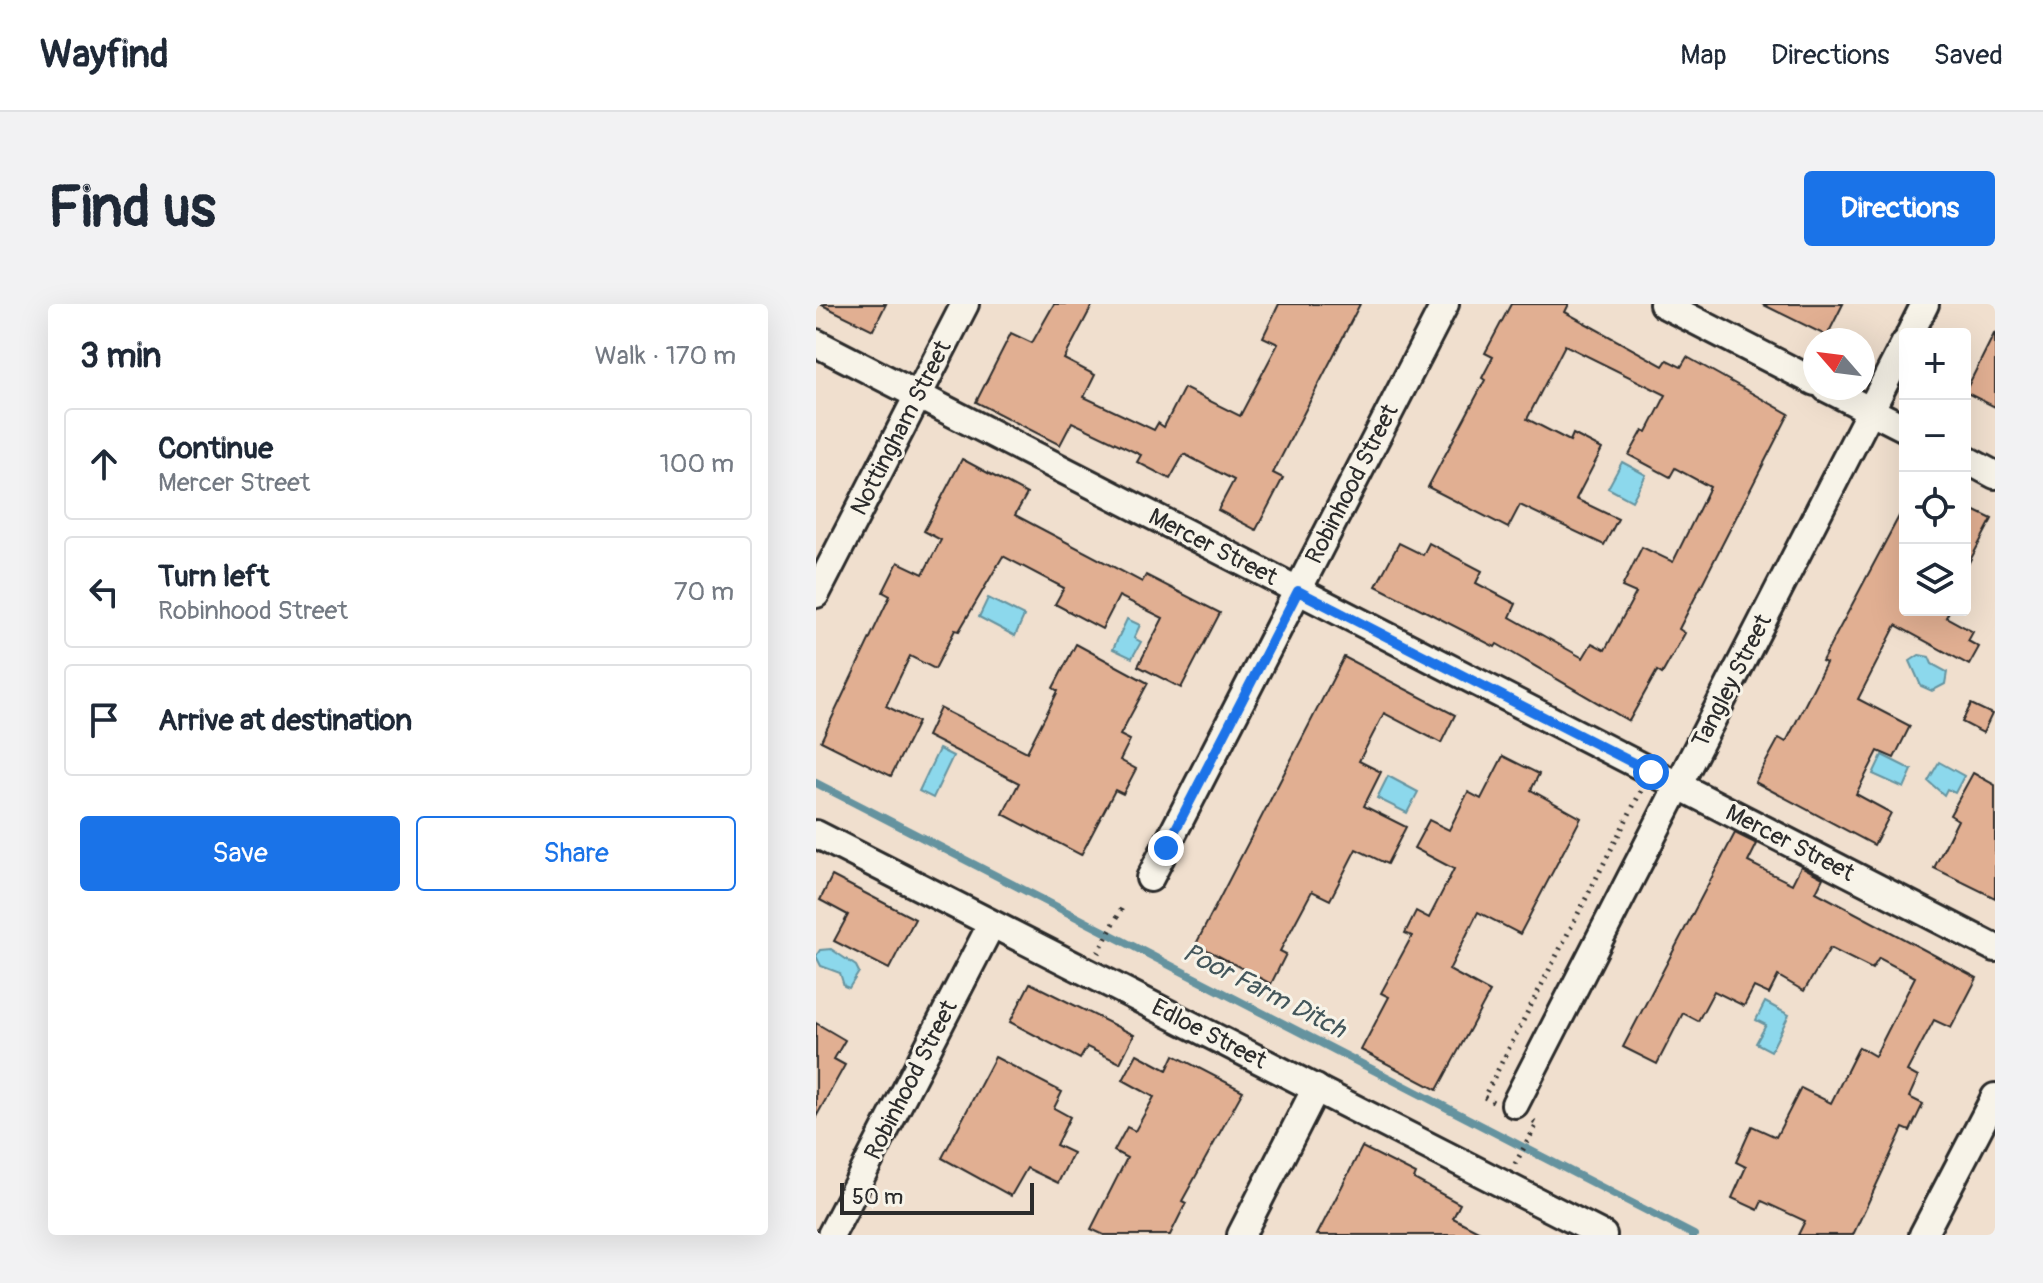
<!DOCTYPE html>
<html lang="en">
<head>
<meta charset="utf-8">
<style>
	:root { --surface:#fff; --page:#f2f2f3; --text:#1f2937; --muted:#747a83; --line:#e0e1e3; --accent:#1a73e8 }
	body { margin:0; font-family:Pangolin,sans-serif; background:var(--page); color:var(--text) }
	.controls { position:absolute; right:24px; top:24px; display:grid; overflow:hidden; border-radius:8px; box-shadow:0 8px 32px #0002 }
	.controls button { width:72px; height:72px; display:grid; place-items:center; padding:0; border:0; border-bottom:2px solid var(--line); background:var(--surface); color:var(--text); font:40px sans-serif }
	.compass { position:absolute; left:987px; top:24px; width:72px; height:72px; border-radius:50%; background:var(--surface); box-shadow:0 8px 32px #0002; rotate:298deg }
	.scale { position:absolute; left:24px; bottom:20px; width:194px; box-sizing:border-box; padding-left:8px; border:4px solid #2b2b2b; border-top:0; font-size:22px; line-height:28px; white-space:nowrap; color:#2b2b2b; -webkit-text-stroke:6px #f7f3e8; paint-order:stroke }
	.stop { position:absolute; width:24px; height:24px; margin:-18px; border:6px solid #1a73e8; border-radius:50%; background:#fff }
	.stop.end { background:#1a73e8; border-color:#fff; box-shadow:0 2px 8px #0008 }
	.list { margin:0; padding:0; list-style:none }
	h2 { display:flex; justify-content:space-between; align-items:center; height:104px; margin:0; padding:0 32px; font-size:34px }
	h2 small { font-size:26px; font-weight:400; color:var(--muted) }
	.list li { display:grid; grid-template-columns:52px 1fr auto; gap:24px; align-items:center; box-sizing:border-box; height:112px; margin:0 16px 16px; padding:0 16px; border:2px solid var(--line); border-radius:8px }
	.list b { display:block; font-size:30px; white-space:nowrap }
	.list p { margin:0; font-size:26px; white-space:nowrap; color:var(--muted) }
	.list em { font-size:26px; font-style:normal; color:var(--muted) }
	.actions { display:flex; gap:16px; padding:24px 32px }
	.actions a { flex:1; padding:18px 0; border:2px solid var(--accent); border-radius:8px; text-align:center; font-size:28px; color:var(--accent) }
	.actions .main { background:var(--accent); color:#fff }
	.icon { flex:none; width:44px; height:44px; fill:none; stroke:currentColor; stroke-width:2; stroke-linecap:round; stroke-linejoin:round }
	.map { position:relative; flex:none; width:1179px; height:931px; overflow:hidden; border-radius:8px }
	header { display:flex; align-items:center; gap:48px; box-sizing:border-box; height:112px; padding:0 40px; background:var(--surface); border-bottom:2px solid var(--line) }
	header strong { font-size:38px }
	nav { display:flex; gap:44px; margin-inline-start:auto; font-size:28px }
	.intro { display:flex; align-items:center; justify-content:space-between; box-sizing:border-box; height:192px; padding:0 48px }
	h1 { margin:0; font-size:56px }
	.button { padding:20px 36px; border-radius:8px; background:var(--accent); color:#fff; font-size:28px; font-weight:700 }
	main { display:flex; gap:48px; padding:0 48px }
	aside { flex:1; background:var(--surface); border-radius:8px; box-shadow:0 8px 32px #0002 }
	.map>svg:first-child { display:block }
</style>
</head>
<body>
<header>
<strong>Wayfind</strong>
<nav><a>Map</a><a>Directions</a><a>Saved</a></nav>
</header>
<div class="intro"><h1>Find us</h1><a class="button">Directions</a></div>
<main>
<aside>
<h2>3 min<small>Walk · 170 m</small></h2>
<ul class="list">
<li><svg class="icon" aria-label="ahead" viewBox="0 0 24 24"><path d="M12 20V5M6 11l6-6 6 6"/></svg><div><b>Continue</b><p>Mercer Street</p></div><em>100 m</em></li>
<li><svg class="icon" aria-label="left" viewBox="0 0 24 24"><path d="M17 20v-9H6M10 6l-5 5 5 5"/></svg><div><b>Turn left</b><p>Robinhood Street</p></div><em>70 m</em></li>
<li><svg class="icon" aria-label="arrive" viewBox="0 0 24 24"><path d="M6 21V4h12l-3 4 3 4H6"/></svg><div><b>Arrive at destination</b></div></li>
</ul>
<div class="actions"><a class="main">Save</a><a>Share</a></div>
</aside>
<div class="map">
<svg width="1179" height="931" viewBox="0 0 1179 931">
	<rect width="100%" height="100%" fill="#f0dfce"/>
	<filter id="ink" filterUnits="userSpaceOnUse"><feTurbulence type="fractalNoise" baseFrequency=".0125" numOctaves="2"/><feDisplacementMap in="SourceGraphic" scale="16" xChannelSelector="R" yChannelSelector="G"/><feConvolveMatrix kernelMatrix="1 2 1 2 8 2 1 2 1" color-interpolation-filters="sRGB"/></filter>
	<g filter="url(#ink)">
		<!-- water -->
		<g fill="#8cd8ec" stroke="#65939f" stroke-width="2">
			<polygon points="806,158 830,171 816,197 792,184"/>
			<polygon points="172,294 208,312 199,332 163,313"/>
			<polygon points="311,315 324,321 318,334 325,338 316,354 297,345"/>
			<polygon points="1103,351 1113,353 1116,360 1131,368 1129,380 1116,387 1105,382 1094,357"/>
			<polygon points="123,445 137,452 117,494 103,487"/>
			<polygon points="1066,451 1096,466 1088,484 1057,470"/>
			<polygon points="1123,458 1148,472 1139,489 1131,485 1128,491 1112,477"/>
			<polygon points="572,472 602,488 591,509 561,494"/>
			<polygon points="15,645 40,662 43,668 33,684 28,682 24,669 5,662 0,652 4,646"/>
			<polygon points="949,698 973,711 955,747 940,739 950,721 940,716"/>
		</g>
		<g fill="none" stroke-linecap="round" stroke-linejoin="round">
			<!-- stream -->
			<polyline stroke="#65939f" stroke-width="8" points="0,479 878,931"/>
		</g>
		<!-- building -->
		<g fill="#e1af92" stroke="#2b2b2b" stroke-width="2">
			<polygon points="4,0 70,0 57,26"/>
			<polygon points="238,0 277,0 248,55 279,71 268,93 338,126 342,119 348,123 368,84 424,112 462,40 447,33 463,0 544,0 457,169 467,174 440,226 402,206 418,176 368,150 354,175 321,158 325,151 256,118 244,141 160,98 195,29 216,39"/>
			<polygon points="695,0 753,0 749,8 847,62 851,56 865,63 871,53 973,110 863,325 869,329 846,370 841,367 813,417 681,340 679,343 560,282 583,239 607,251 613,239 666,267 660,279 700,300 694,313 767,354 776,339 789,346 820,289 806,283 826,243 857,258 894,183 859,164 854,173 813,151 827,126 831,128 850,91 749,41 711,115 754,137 757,130 786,145 760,195 802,215 788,241 704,201 692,224 612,183 669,76 666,74 677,53 669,49"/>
			<polygon points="946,0 1027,0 1011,32"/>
			<polygon points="1179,28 1179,103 1149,88"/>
			<polygon points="146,155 211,190 199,211 326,278 330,271 404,309 365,384 322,362 347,314 303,292 286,325 239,300 248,284 187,252 143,327 139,326 119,365 94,352 70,402 102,418 75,472 5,437 74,292 67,288 82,258 107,270 125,236 108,227"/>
			<polygon points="1089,201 1089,306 1134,306 1130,313 1157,328 1152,337 1163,343 1153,361 1080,321 1042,395 1094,422 1078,454 1062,447 1040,490 1075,509 1058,541 939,478 963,434 970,438 1010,359 1006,357"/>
			<polygon points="1149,202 1176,215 1149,266"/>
			<polygon points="260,340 332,379 304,431 314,436 304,456 320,465 307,490 299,486 265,551 187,510 203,479 111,432 124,404 211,448 242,387 237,384"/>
			<polygon points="528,353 639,411 625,439 568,409 543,457 565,468 548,502 590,523 571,560 540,545 514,596 496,587 464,647 470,650 455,680 380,640"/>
			<polygon points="1155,400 1176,410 1167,429 1146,418"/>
			<polygon points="687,452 723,470 715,486 765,514 704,630 662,608 633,666 674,688 621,786 545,746 573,693 565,689 596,632 589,629 600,607 613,614 638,565 598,544 613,516 633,526 652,488 665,495"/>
			<polygon points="1157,469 1179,481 1179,594 1118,564 1142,516 1134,511"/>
			<polygon points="919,529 941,540 932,558 976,580 985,562 1007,574 1000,588 1161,674 1135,724 1118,716 1091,767 1102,773 1093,793 1107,800 1094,827 1087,824 1037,931 982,931 989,917 946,897 942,906 916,894 930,863 920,858 936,822 960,833 985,784 1015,799 1043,743 1059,752 1099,673 1063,654 1056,665 1014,644 988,687 962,672 953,690 938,683 928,702 898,687 882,717 867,709 841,760 807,743"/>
			<polygon points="16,572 99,615 73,665 18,637 32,611 4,596"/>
			<polygon points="214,679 318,731 304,759 271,743 264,755 194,718"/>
			<polygon points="0,719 29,736 18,755 29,761 0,813"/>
			<polygon points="321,750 351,766 358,751 427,787 366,897 370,899 354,931 288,931 275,925 311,854 298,847 311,823 319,827 338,793 307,776"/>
			<polygon points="179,753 246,788 238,804 254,813 240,841 257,849 242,879 211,864 195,892 126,854"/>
			<polygon points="546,843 600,870 598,875 644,900 637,914 670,931 501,931"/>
		</g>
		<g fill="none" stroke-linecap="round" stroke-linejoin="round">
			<!-- street casing -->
			<g stroke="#2b2b2b" stroke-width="32">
				<g id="street">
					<polyline points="847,0 999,78"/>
					<polyline points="1094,30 1109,0"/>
					<polyline points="0,39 1179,644"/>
					<polyline points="1010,84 1089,124"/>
					<polyline points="1149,155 1179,171"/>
					<polyline points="0,290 149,0"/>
					<polyline points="0,530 787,931"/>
					<polyline points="334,574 629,0"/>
					<polyline points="699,800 1089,39"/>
					<polyline points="15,931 175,621"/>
					<polyline points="425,931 500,784"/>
					<polyline points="1107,931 1179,793"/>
				</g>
			</g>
			<!-- path -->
			<g stroke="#2b2b2b" stroke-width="5" stroke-dasharray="2 6" stroke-linecap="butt">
				<polyline points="282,649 306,604"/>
				<polyline points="677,798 668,793 825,487"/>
				<polyline points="699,860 721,820 714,816"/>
			</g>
			<!-- street -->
			<use href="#street" stroke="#f7f3e8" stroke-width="26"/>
		</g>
	</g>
	<g fill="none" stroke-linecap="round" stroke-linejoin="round" filter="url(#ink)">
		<!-- route -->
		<polyline stroke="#1a73e8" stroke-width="10" points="350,544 482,287 835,468"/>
	</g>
	<g text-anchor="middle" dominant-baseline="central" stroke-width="6" stroke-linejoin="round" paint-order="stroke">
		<!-- street labels -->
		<g font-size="24" fill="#2b2b2b" stroke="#f7f3e8">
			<text transform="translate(85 124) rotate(-63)">Nottingham Street</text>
			<text transform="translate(536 180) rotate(-63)">Robinhood Street</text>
			<text transform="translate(397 243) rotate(27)">Mercer Street</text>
			<text transform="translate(916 377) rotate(-63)">Tangley Street</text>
			<text transform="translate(974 539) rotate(27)">Mercer Street</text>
			<text transform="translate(393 730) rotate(27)">Edloe Street</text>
			<text transform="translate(95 776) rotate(-63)">Robinhood Street</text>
		</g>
		<!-- water labels -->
		<g font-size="26" font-style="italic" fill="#43565b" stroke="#f7f3e8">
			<text transform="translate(448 687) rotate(27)">Poor Farm Ditch</text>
		</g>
	</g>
</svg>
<div class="controls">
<button>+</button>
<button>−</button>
<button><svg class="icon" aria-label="locate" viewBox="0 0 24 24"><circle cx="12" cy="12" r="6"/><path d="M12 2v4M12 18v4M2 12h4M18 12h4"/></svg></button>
<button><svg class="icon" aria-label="layers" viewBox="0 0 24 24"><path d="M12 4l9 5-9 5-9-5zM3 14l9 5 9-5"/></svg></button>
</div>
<svg class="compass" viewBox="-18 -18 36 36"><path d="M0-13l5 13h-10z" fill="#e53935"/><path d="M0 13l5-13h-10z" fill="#747a83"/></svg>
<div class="scale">50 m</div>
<div class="stop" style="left:835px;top:468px"></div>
<div class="stop end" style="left:350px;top:544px"></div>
</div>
</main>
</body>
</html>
